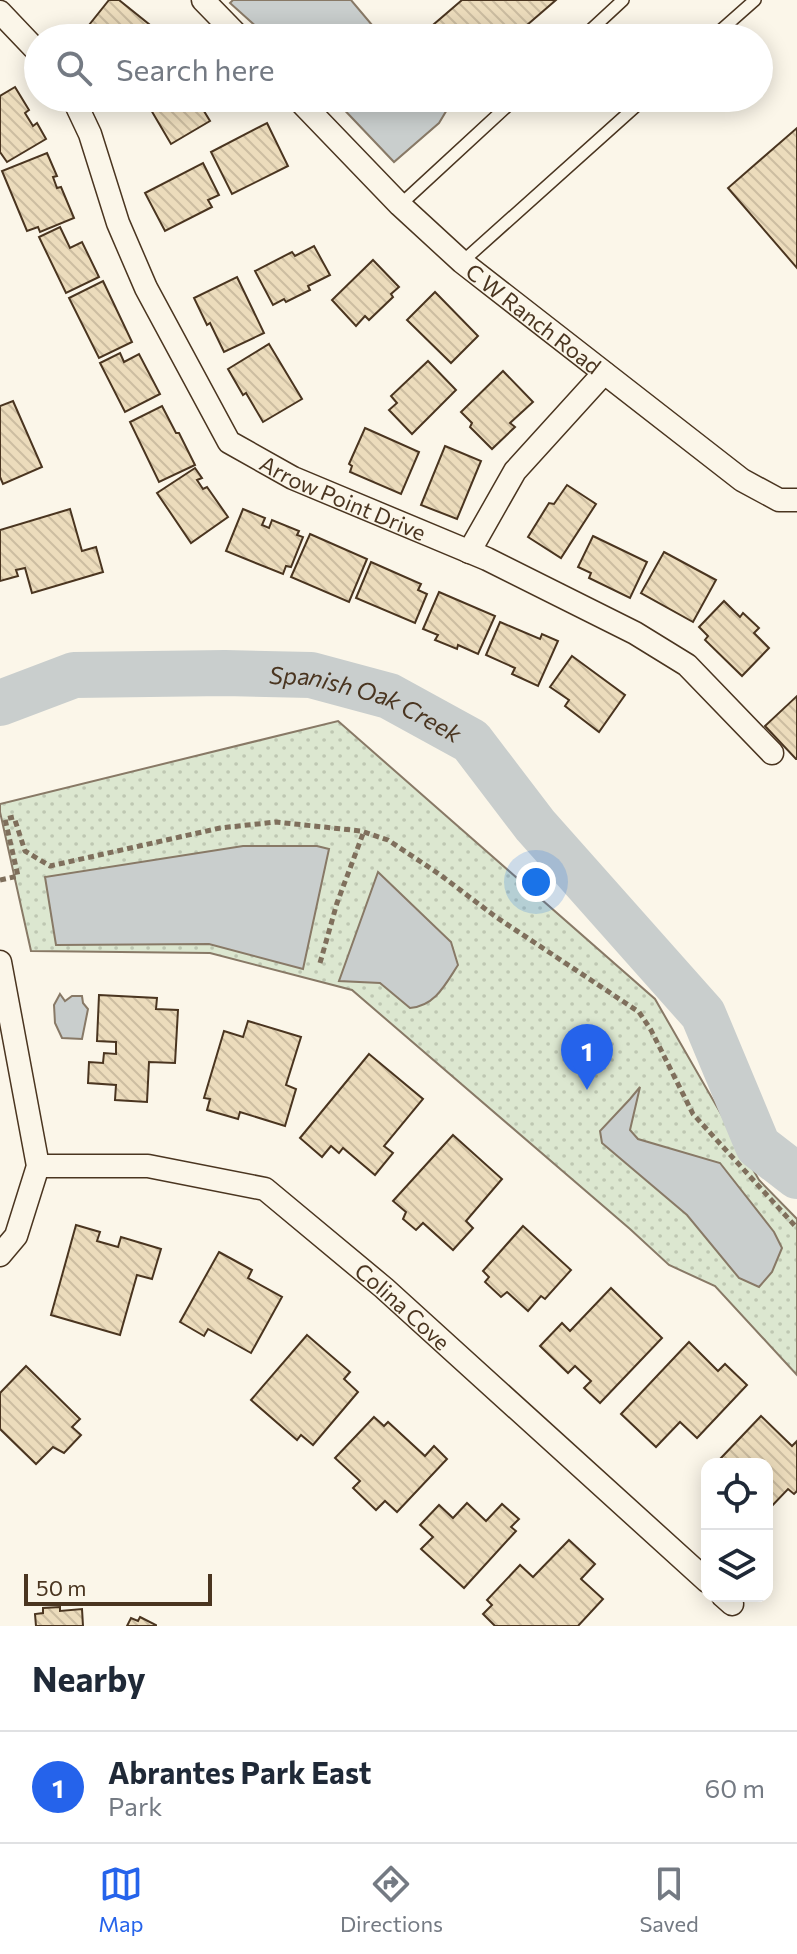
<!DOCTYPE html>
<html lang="en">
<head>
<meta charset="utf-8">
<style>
	:root { --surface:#fff; --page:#f6f6f7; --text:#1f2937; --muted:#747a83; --line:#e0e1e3; --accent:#2563eb }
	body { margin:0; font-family:Commissioner,sans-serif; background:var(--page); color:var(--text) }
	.controls { position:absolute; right:24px; bottom:24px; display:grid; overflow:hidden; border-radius:16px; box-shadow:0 4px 20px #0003 }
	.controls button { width:72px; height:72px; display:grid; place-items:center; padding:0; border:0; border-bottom:2px solid var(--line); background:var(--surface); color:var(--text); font:40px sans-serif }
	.scale { position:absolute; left:24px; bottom:20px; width:188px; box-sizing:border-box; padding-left:8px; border:4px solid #4a3520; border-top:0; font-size:22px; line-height:28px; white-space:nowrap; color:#4a3520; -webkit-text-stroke:6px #fbf6e9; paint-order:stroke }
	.you { position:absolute; left:536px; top:882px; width:28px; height:28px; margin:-20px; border:6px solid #fff; border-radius:50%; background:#1a73e8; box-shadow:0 0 0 12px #1a73e833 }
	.badge { display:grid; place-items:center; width:52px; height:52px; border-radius:50%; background:var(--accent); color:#fff; font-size:26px; font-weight:700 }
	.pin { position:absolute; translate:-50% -66px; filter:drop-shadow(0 2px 4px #0008) }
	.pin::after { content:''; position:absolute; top:42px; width:28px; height:24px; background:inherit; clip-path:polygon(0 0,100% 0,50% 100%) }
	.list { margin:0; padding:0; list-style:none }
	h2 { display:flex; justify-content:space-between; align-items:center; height:104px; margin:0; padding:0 32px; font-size:34px }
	h2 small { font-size:26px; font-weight:400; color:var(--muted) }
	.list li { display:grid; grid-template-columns:52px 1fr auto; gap:24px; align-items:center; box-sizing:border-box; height:112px; padding:0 32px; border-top:2px solid var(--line) }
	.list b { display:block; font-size:30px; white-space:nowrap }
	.list p { margin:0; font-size:26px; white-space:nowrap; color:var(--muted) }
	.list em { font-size:26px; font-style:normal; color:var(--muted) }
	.icon { flex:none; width:44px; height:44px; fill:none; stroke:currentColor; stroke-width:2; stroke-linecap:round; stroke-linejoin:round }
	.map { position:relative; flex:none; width:797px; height:1626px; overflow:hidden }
	.search { position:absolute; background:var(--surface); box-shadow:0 4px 20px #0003; left:24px; right:24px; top:24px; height:88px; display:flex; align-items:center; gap:20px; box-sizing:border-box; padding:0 28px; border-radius:44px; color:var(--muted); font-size:30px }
	.sheet { height:216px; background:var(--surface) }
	nav { display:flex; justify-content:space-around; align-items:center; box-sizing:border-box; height:112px; border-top:2px solid var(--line); background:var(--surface); font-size:22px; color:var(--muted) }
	nav a { display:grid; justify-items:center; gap:4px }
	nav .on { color:var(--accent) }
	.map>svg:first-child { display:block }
</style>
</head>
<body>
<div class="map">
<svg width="797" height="1626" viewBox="0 0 797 1626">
	<defs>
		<pattern id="grass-dots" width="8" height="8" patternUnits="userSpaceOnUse" patternTransform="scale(2)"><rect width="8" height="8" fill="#dce7d0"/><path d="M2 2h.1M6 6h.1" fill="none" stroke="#bec7b2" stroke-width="1.8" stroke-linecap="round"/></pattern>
		<pattern id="building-back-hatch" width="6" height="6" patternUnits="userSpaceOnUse" patternTransform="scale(2)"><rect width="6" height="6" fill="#ecdcbc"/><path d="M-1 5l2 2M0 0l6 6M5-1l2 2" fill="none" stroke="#ccbda1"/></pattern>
	</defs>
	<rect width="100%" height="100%" fill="#fbf6e9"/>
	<!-- grass -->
	<polygon fill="url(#grass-dots)" stroke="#887966" stroke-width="2" points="338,721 655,999 759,1180 797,1219 797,1375 715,1286 669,1265 630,1229 352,990 210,953 31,951 0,812 0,804"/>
	<!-- water -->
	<g fill="#c9cecd" stroke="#887966" stroke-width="2">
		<polygon points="233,0 351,0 383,38 269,38 230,3"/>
		<polygon points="333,98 447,98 451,103 439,123 394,162"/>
		<polygon points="243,846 317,846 329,849 303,969 209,944 56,945 45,877"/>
		<path d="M378,872L451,942L458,965C445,985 435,1006 410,1008L380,983L339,981Z"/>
		<polygon points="60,994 65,1001 72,996 82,996 83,1003 88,1009 82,1039 62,1038 55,1023 54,1005"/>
		<polygon points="640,1087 630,1130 638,1139 720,1163 774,1232 782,1248 772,1272 759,1287 739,1278 687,1215 602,1143 600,1131 630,1099"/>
	</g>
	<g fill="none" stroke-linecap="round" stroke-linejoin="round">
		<!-- river -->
		<path stroke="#c9cecd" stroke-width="46" id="s1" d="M0,703L74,675L225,673L311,675L389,696L471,741L535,825L703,1014L758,1146L797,1176"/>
	</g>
	<!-- building -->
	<g fill="url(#building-back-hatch)" stroke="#4a3520" stroke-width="2">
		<polygon points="109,0 119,0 160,33 156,38 95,38 85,30"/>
		<polygon points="462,0 556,0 512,38 431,38 426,31"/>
		<polygon points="15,87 29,110 25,113 33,126 37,123 46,139 7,162 0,152 0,96"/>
		<polygon points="144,98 196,98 210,121 171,144"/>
		<polygon points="267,123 288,166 232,194 211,152"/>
		<polygon points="797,128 797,268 728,188"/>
		<polygon points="47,153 57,176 53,177 57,188 61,187 74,218 40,232 38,227 27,231 2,171"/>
		<polygon points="203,163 219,195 208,200 212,207 165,231 145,193"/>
		<polygon points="60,227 70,248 82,242 99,277 66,293 39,237"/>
		<polygon points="314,246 330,275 308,286 310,290 286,302 284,299 273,305 255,271 292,252 295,256"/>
		<polygon points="373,260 399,287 391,294 393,297 369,320 365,316 356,326 332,300"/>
		<polygon points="237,277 264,333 224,352 210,323 207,325 194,298"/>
		<polygon points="103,281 132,342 99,358 69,298"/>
		<polygon points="435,292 478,336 451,363 407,320"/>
		<polygon points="269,344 302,399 263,422 246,393 243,395 228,369"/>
		<polygon points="120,353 124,362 139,354 160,394 125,412 100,363"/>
		<polygon points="428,361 456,390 412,434 389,410 397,403 391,396"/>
		<polygon points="503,371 533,402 510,423 515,427 492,449 470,427 472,423 461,412"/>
		<polygon points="13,401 42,467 3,484 0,477 0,406"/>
		<polygon points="162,406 176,433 179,433 195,465 159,482 130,422"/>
		<polygon points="365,428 419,452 401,494 350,472 352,466 349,464"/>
		<polygon points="445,446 481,461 457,519 421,505"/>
		<polygon points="195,468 202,478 197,480 203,489 207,487 228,517 191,543 157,493"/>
		<polygon points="567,485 596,504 561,558 528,537 549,503 554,504"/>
		<polygon points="70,509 82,551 96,547 103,572 32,593 25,568 16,570 18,576 0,581 0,530"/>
		<polygon points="243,509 265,518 262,525 269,528 272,520 299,531 297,535 303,537 291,567 286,566 283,574 226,551"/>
		<polygon points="310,534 367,559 349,602 291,577"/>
		<polygon points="593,536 647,562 630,598 589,578 591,573 578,567"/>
		<polygon points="664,552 716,580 693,622 641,593"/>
		<polygon points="371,562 421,584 418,590 427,594 415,623 356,598"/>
		<polygon points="439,592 495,616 478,654 458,645 457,649 435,640 438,635 423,629"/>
		<polygon points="724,601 740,617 743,613 759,628 754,633 769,648 742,676 705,640 708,636 699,627"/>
		<polygon points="500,622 540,639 542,634 558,641 538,686 512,674 515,668 486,655"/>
		<polygon points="572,656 625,695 599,732 565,706 569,700 550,687"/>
		<polygon points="797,696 797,759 796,759 765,726"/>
		<polygon points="99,995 157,998 156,1009 178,1010 175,1063 149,1062 147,1102 115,1100 116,1085 88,1083 89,1062 103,1063 104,1053 116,1054 116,1042 97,1041"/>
		<polygon points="248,1021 301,1037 286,1085 296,1089 285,1126 240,1112 238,1119 207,1110 210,1099 204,1098 224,1031 243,1037"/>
		<polygon points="369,1054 423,1099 384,1146 393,1153 375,1175 343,1148 339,1153 331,1146 322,1157 300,1138"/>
		<polygon points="453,1135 502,1179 466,1221 473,1228 453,1250 423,1223 416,1230 403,1219 406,1212 393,1201"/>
		<polygon points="76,1225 100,1232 97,1241 118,1247 121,1237 161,1249 152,1279 137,1275 120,1335 51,1315"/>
		<polygon points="523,1226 571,1270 545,1299 541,1296 528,1311 507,1292 501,1297 485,1282 489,1277 483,1271"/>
		<polygon points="219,1252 252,1270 248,1278 282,1297 251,1353 208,1329 204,1336 180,1322"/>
		<polygon points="611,1288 662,1338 600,1403 584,1388 591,1381 575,1366 568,1373 540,1346 562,1323 570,1331"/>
		<polygon points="307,1335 350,1372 344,1379 358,1392 313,1445 301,1435 297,1440 251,1400"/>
		<polygon points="689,1342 718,1371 725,1364 747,1385 697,1438 680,1422 656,1447 621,1414"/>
		<polygon points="26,1366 80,1419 72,1427 81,1435 64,1453 53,1447 36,1464 0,1429 0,1393"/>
		<polygon points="761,1416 792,1446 797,1441 797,1491 794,1494 788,1489 768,1510 767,1464 728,1464 721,1458"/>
		<polygon points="374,1417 384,1426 388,1422 425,1456 434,1446 447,1459 397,1512 385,1501 376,1510 353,1488 360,1481 335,1458"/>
		<polygon points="467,1503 486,1521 502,1504 519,1519 511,1527 516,1531 464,1588 421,1549 433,1537 420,1525 439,1505 453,1518"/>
		<polygon points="569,1540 595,1564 581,1579 603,1599 578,1626 495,1626 483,1614 492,1605 487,1600 520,1565 533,1577"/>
		<polygon points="60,1607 60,1611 82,1609 83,1626 36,1626 35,1614 43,1613 43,1608"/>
		<polygon points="140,1617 156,1625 156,1626 127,1626 131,1618 138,1621"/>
	</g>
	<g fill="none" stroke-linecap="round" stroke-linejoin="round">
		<!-- service casing -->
		<g stroke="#4a3520" stroke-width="14">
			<g id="service">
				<polyline points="582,38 623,0"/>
				<polyline points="712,38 755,0"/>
				<polyline points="400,205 516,98"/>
				<polyline points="462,262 645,98"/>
			</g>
		</g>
		<!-- minor casing -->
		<g stroke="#4a3520" stroke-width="25">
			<g id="minor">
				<polyline points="203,0 240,38"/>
				<polyline points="0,12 38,52"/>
				<path id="s2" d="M73,98L90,134L118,223L146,288L229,442L293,478L487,559L635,633L687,665L772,753"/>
				<path id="s3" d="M297,98L400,205L462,262L742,480L779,500H797"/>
				<polyline points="469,552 515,471 604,373"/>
				<polyline points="0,962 38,1166 16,1236 0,1255"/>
				<path id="s4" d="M38,1166H148L265,1189L384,1288L707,1581"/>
				<polyline points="723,1596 732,1604"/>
			</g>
		</g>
		<!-- path -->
		<g stroke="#7f6f5c" stroke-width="5" stroke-dasharray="6 4" stroke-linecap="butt">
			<polyline points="0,880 18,876 5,819 14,817 25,851 50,866 220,828 276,822 361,831 388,840 439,874 496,917 639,1012 651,1030 693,1114 797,1228"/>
			<polyline points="320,963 337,903 364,831"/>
		</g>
		<!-- service -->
		<use href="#service" stroke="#fbf6e9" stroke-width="11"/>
		<!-- minor -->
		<use href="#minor" stroke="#fbf6e9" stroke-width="22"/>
	</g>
	<g text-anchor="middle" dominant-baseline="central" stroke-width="6" stroke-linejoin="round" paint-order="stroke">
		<!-- street labels -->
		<g font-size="22" fill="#4a3520" stroke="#fbf6e9">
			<text stroke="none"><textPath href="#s3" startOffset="324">C W Ranch Road</textPath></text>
			<text stroke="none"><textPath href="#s2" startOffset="506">Arrow Point Drive</textPath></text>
			<text stroke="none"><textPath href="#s4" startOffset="410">Colina Cove</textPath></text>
		</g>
		<!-- water labels -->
		<g font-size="24" font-style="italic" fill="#4a3520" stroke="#fbf6e9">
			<text stroke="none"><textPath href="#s1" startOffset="376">Spanish Oak Creek</textPath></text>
		</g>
	</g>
</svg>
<div class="controls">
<button><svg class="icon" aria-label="locate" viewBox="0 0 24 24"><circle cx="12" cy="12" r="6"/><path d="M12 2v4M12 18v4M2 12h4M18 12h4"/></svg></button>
<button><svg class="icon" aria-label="layers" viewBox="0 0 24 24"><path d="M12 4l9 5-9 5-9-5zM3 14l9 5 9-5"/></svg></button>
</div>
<div class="scale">50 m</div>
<div class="you"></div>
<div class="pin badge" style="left:587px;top:1090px">1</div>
<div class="search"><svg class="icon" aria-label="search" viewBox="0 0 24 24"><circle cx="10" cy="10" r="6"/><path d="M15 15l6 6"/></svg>Search here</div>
</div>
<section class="sheet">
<h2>Nearby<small></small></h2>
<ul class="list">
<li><span class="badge">1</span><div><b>Abrantes Park East</b><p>Park</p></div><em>60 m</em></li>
</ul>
</section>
<nav>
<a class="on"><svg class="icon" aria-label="map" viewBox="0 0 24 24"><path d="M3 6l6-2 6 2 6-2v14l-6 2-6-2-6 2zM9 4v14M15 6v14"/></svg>Map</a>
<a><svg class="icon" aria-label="directions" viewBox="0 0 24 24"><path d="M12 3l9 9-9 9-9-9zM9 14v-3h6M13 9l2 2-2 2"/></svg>Directions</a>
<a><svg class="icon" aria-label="saved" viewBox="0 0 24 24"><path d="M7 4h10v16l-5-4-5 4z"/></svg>Saved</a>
</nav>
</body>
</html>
